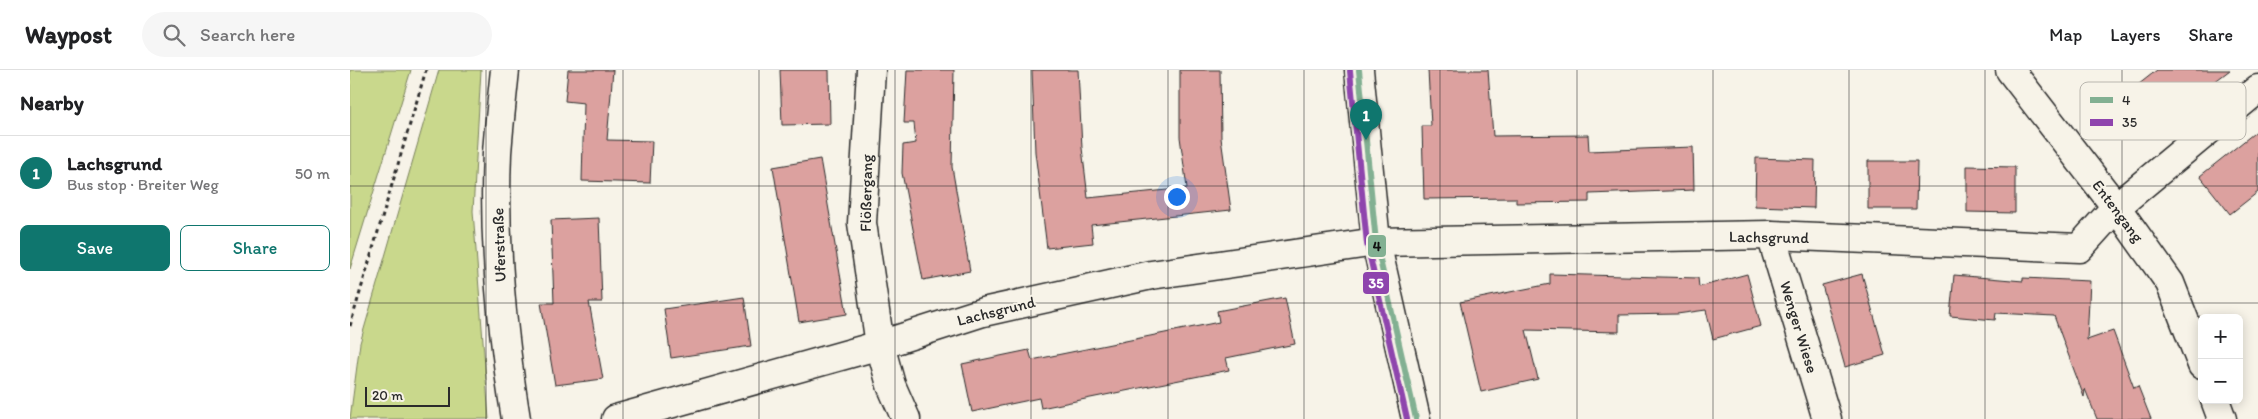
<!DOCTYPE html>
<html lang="en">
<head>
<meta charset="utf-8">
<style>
	:root { --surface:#fff; --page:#f6f6f6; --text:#202124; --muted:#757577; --line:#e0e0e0; --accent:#0f766e }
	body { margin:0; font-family:Itim,sans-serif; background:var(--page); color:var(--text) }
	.controls { position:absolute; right:15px; bottom:15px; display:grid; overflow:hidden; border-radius:8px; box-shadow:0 2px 12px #0003 }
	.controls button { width:45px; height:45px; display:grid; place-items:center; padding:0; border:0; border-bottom:1px solid var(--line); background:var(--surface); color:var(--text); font:25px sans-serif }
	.scale { position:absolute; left:15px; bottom:12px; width:85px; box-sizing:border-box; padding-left:5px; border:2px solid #2b2b2b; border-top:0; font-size:14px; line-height:18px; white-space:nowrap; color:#2b2b2b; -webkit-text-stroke:4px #f7f3e8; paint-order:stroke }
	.you { position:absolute; left:826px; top:126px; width:18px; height:18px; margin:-12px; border:4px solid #fff; border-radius:50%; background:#1a73e8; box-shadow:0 0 0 8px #1a73e833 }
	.badge { display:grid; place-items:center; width:32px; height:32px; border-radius:50%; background:var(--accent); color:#fff; font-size:16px; font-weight:700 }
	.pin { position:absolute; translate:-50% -41px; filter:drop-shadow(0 1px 2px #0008) }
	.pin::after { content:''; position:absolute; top:26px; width:18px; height:15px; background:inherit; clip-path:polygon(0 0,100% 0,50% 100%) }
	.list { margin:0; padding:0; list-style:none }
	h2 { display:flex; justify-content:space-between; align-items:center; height:65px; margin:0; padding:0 20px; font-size:21px }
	h2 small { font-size:16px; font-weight:400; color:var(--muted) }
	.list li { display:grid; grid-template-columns:32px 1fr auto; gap:15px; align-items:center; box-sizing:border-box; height:75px; padding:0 20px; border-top:1px solid var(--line) }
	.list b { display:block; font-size:19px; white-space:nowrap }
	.list p { margin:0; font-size:16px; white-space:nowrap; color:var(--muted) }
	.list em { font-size:16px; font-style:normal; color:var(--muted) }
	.actions { display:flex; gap:10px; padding:15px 20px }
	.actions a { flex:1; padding:11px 0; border:1px solid var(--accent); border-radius:8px; text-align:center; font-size:18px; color:var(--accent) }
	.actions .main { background:var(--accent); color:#fff }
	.icon { flex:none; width:28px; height:28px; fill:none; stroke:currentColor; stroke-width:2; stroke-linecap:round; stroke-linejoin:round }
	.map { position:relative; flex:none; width:1908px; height:349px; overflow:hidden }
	header { display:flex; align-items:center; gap:30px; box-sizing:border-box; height:70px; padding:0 25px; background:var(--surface); border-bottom:1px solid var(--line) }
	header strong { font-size:24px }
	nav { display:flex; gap:28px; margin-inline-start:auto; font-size:18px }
	.search { width:350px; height:45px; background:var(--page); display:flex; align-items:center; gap:12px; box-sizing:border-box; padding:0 18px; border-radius:28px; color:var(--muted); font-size:19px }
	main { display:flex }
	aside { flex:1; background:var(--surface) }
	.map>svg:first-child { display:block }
</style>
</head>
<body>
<header>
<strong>Waypost</strong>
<div class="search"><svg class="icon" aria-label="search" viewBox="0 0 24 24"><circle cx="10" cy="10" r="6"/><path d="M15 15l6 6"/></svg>Search here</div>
<nav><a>Map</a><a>Layers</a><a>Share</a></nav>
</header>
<main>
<aside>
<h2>Nearby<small></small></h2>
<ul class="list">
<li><span class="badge">1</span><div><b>Lachsgrund</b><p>Bus stop · Breiter Weg</p></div><em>50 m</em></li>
</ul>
<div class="actions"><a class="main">Save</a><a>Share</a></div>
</aside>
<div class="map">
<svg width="1908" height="349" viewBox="0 0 1908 349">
	<rect width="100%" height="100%" fill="#f7f3e8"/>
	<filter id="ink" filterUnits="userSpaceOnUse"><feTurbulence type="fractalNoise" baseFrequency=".02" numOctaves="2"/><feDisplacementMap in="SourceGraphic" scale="10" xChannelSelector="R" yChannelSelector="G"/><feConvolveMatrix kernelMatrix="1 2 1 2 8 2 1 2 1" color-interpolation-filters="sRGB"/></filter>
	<g filter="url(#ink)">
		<!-- green -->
		<g fill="#c9d88c" stroke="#7a825c">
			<polygon points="0,0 61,0 0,199"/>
			<polygon points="89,0 131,0 123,141 139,349 0,349 10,273"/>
		</g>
		<!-- building -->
		<g fill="#dca19f" stroke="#2b2b2b">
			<polygon points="218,0 263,0 257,70 302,71 300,113 232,111 234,33 215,31"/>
			<polygon points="430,0 479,0 480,54 432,55"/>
			<polygon points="557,0 604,0 602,97 620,201 573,210 552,103 553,75 566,73 564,53 554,53"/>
			<polygon points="682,0 728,0 732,78 738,128 837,118 830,67 830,0 870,0 871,68 881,140 741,155 743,173 697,178 685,82"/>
			<polygon points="1078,0 1138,0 1143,66 1238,65 1239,81 1343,77 1344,120 1239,124 1239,132 1166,133 1166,128 1074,129 1072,56 1081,56"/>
			<polygon points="1807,0 1880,0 1806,56 1779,22"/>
			<polygon points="1908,60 1908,122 1880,144 1850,106"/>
			<polygon points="1406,88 1465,90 1464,138 1405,136"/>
			<polygon points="470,89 497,244 449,252 423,97"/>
			<polygon points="1518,91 1567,91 1566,139 1518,139"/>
			<polygon points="1617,96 1665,97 1665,143 1617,142"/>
			<polygon points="249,148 252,232 239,232 253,309 205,315 191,233 204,233 201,150"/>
			<polygon points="1200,204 1348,208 1349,217 1397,204 1411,256 1363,269 1356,240 1327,244 1269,245 1269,262 1176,260 1188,309 1131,322 1110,232 1200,214"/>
			<polygon points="1512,204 1535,285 1495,297 1472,215"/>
			<polygon points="1604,205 1673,211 1673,208 1740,211 1737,270 1763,261 1784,318 1788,316 1801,349 1747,349 1735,319 1734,327 1704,246 1646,243 1645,250 1600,246"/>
			<polygon points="394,227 401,276 321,288 314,239"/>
			<polygon points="935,228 945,274 876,288 879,300 691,338 689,328 622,342 612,294 679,280 682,290 869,252 867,241"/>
		</g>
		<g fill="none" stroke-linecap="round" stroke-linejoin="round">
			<!-- minor casing -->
			<g stroke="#2b2b2b" stroke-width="31">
				<g id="minor">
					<path d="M155,0C152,28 149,56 147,83C143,172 152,262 166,349"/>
					<polyline points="521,0 512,153 530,275 541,315 556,349"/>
					<polyline points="1009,0 1026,172 1066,349"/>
					<polyline points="1660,0 1766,137 1820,213 1852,295"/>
					<polyline points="1421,165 1477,349"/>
					<polyline points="1865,330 1872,349"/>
					<polyline points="266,349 530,275 633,242 801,205 1026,172 1421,165 1729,178 1766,137 1908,19"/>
				</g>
			</g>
			<!-- path -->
			<polyline stroke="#2b2b2b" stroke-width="3" stroke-dasharray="4 4" stroke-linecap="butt" points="0,256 76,0"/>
			<!-- minor -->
			<use href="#minor" stroke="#f7f3e8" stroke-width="28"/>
			<!-- bus-1 casing -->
			<g stroke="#f7f3e8" stroke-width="10">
				<polyline id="bus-1" points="1009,0 1026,172 1066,349"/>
			</g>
			<!-- bus-2 casing -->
			<g stroke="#f7f3e8" stroke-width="10">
				<polyline id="bus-2" points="1000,1 1017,174 1057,349"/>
			</g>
			<!-- bus-1 -->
			<use href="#bus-1" stroke="#82b092" stroke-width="6"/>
			<!-- bus-2 -->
			<use href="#bus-2" stroke="#8e44ad" stroke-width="6"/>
		</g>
	</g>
	<!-- grid -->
	<path fill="none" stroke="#2b2b2b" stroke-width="1" stroke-opacity="0.55" d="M136,0V349M273,0V349M409,0V349M545,0V349M681,0V349M818,0V349M954,0V349M1090,0V349M1227,0V349M1363,0V349M1499,0V349M1635,0V349M1772,0V349M0,116H1908M0,233H1908"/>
	<g text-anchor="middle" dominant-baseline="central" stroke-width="4" stroke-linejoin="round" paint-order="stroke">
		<!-- street labels -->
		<g font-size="16" fill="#2b2b2b" stroke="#f7f3e8">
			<text transform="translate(516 123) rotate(-89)">Flößergang</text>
			<text transform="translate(1768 141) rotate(53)">Entengang</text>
			<text transform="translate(1419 167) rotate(1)">Lachsgrund</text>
			<text transform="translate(149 175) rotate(-92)">Uferstraße</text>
			<text transform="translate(646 241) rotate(-14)">Lachsgrund</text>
			<text transform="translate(1449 257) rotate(73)">Wenger Wiese</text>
		</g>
	</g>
	<!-- legend -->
	<rect x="1730" y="12" width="166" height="58" rx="8" fill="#f7f3e8" stroke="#bab7af" stroke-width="1"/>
	<rect x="1740" y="27" width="23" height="6" fill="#82b092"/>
	<rect x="1740" y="49" width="23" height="7" fill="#8e44ad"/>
	<g font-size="14" fill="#2b2b2b">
		<text x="1772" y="35">4</text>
		<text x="1772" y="57">35</text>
	</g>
	<g stroke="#f7f3e8" stroke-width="2">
		<rect x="1017" y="164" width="20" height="24" rx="5" fill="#82b092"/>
		<rect x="1012" y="201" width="28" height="24" rx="5" fill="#8e44ad"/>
	</g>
	<g font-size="14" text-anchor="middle" font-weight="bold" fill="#fff">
		<text x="1026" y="218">35</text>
	</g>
	<g font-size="14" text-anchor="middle" font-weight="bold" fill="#111">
		<text x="1027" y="181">4</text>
	</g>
</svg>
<div class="controls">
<button>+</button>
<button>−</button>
</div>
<div class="scale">20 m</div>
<div class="you"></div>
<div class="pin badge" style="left:1016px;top:70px">1</div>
</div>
</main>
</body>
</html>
